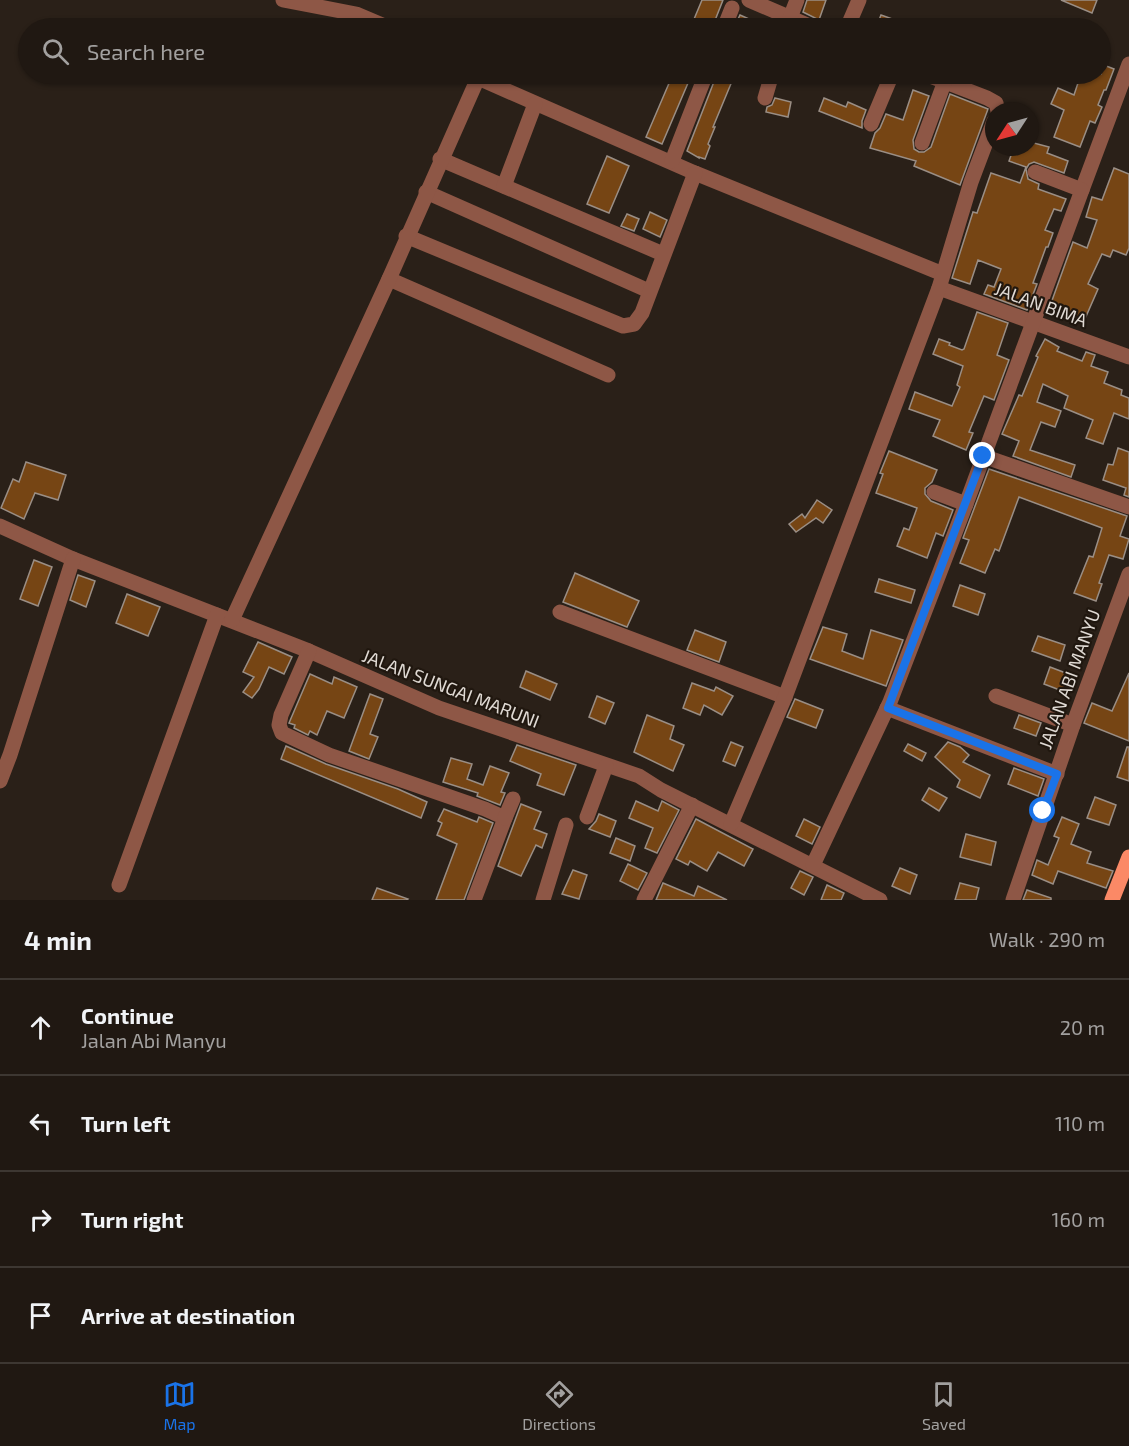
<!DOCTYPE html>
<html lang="en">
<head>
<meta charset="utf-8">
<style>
	:root { --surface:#201812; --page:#28211b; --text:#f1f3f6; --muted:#a2a09f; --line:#3d3732; --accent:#1a73e8 }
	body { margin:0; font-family:"Exo 2",sans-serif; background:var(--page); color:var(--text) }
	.compass { position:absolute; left:985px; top:102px; width:54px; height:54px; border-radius:50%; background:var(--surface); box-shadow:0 2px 4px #0004; rotate:234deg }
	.stop { position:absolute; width:18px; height:18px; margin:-14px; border:4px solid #1a73e8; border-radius:50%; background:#fff }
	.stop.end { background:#1a73e8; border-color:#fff; box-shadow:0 2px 6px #0008 }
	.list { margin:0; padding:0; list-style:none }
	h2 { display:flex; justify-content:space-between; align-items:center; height:78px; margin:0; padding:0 24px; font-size:26px }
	h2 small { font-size:20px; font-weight:400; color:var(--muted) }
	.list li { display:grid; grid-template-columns:39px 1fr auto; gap:18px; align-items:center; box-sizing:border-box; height:96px; padding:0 24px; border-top:2px solid var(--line) }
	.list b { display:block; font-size:22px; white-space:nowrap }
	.list p { margin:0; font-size:20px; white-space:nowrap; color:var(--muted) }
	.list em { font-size:20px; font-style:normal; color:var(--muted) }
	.icon { flex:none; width:33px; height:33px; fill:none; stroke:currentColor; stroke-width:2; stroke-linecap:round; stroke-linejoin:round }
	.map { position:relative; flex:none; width:1129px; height:900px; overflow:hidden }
	.search { position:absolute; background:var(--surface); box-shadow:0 2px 4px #0004; left:18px; right:18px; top:18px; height:66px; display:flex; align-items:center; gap:15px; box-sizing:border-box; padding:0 21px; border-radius:33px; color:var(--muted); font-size:22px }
	.sheet { height:462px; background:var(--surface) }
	nav { display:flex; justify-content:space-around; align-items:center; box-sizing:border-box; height:84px; border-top:2px solid var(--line); background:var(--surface); font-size:16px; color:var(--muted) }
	nav a { display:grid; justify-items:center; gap:3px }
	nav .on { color:var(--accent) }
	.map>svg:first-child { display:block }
</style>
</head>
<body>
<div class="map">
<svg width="1129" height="900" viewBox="0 0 1129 900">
	<rect width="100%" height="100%" fill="#2a2018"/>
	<!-- building -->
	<g fill="#764514" stroke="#9a8e85" stroke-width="1.5">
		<polygon points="702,0 723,0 712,28 704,28 692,24"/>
		<polygon points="807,0 826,0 819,20 803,12"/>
		<polygon points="1061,0 1097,0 1092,13"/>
		<polygon points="740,15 756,22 753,28 734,28"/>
		<polygon points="881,15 915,27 915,28 876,28"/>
		<polygon points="1101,64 1114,69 1106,90 1104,90 1098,105 1102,107 1095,123 1090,121 1080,147 1054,137 1064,110 1051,104 1058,88 1074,95 1081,74 1101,74"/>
		<polygon points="673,74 684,74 691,76 662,144 646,137"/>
		<polygon points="717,74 735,74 713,127 715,127 708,144 710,146 705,159 699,157 699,158 687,151"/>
		<polygon points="913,90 929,96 913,140 914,149 919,152 924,152 931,147 950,94 988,109 960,185 914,166 916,161 870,148 875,133 880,128 886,114 903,120"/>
		<polygon points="775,98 791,102 788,117 766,112 767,107 772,105"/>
		<polygon points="824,98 846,107 848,102 866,110 862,121 862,128 819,111"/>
		<polygon points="1030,142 1049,147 1047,153 1068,161 1064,173 1034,162 1029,164 1026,169 1028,179 1039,184 1038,189 1066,199 1061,211 1054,209 1045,230 1053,233 1048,247 1046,247 1033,283 1037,284 1027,310 984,294 988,285 994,287 1001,269 978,260 970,284 952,278 973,212 977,213 991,173 1020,183 1026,167 1009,161 1014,147 1030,147"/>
		<polygon points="607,156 629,166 609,213 587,204"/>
		<polygon points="1114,168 1129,174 1129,248 1126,255 1113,250 1110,257 1102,254 1088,284 1098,289 1084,321 1050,306 1073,242 1087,248 1097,220 1086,217 1092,197 1102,200"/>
		<polygon points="650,212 667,220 660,237 643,229"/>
		<polygon points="627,214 639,219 634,231 621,226"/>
		<polygon points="977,312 1008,323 997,355 1009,360 994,400 984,396 969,432 973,433 966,450 933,436 940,420 909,409 915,392 952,406 960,387 957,385 963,366 933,354 939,339 950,343 949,345 962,350 964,349"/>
		<polygon points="1045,339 1059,347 1057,351 1082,361 1086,352 1095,355 1091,366 1108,372 1104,383 1122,390 1121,395 1129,398 1129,419 1114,413 1103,444 1086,438 1093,420 1064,408 1068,396 1043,384 1037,402 1061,411 1055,427 1041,422 1030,450 1075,465 1071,477 1013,456 1019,441 1002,434 1019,395 1022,396 1038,357 1036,356"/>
		<polygon points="1118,448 1129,452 1129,497 1124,495 1126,488 1103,480 1108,464 1113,465"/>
		<polygon points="889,451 937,470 932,482 925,488 925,494 931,501 953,510 943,536 936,533 927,558 897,546 904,528 909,530 917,508 876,493 883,474 880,473"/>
		<polygon points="26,462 66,475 58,500 35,493 24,519 1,508 13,479 19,482"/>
		<polygon points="989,469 1127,516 1120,536 1129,539 1123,559 1109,555 1099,583 1102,584 1096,601 1074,593 1089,556 1093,557 1102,528 1019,497 999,551 995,549 985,573 960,563 969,540 963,538"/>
		<polygon points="817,500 832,510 823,523 816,518 796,532 789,524 802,514 805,518"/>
		<polygon points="34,560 52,567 38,606 20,599"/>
		<polygon points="575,573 639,601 627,627 563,602"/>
		<polygon points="78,575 95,581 86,607 70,600"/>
		<polygon points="879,579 915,590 911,603 875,592"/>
		<polygon points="960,585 985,594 978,615 953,606"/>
		<polygon points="127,594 160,607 148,636 116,623"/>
		<polygon points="823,627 847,634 842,651 863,659 871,630 903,640 886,686 810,659"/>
		<polygon points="695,630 726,642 719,662 687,650"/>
		<polygon points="1038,636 1065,645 1060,661 1032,651"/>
		<polygon points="258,642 292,657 284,674 269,667 259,689 252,698 243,692 254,677 243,672"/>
		<polygon points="1050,667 1071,675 1065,692 1044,684"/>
		<polygon points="526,671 557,684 550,700 520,687"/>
		<polygon points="1129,673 1129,741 1084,723 1092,703 1112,711"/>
		<polygon points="310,674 332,684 334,677 357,687 344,718 327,711 317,735 310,731 308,735 294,728 295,725 289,723"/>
		<polygon points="692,683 714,691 716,687 733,696 722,715 704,705 700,715 683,708"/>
		<polygon points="370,694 383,699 370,734 378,737 369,759 349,751"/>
		<polygon points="597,696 614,703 605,724 589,717"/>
		<polygon points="795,699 823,710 816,728 787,717"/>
		<polygon points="647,715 674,726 670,739 684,745 673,771 634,752"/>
		<polygon points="1019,715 1041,723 1036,736 1014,728"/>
		<polygon points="731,742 743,747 735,766 723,761"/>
		<polygon points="948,742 960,747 969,755 963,762 990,775 980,798 957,787 960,780 935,757"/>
		<polygon points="908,744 926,753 922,761 904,751"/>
		<polygon points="517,745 576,765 564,795 537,785 541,774 510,761"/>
		<polygon points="286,746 326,764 398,789 427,802 421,818 281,759"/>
		<polygon points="1127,747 1129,747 1129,781 1117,777"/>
		<polygon points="451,758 472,764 467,779 483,785 490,766 509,773 501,792 505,793 500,805 477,796 478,793 443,782"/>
		<polygon points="1014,768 1044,779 1038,796 1008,784"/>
		<polygon points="929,788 947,798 939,811 922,800"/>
		<polygon points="1095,797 1116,805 1109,825 1087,818"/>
		<polygon points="636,801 658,811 662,801 679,810 657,853 645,848 653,828 629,818"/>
		<polygon points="521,804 541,812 534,829 547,834 542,848 536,845 521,876 498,866"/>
		<polygon points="444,809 477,822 479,817 493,823 464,900 436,900 457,844 437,835 442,823 438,821"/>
		<polygon points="599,814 616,821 610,837 589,829 596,821"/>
		<polygon points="1062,817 1079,824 1071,844 1091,852 1087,863 1113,871 1106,888 1058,871 1053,884 1032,875 1037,860 1048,865 1059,838 1054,836"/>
		<polygon points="696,819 753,849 744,866 718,852 707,871 690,861 688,865 676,859"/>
		<polygon points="804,819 820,827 812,844 796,836"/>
		<polygon points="966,834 996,842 991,865 960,857"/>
		<polygon points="616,838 635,846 630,861 610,853"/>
		<polygon points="628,864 647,873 638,890 620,881"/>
		<polygon points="900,868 917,875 910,894 892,886"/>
		<polygon points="573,870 587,875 579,899 562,894"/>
		<polygon points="800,871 813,877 804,895 791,888"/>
		<polygon points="663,883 694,896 698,886 727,900 656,900"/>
		<polygon points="960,883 979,888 976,900 955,900"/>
		<polygon points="827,885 844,893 841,900 821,900"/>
		<polygon points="377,888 408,899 407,900 372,900"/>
		<polygon points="1027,890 1051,898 1051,900 1023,900"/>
	</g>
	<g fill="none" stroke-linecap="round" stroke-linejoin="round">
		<!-- minor -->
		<g stroke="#8e5746" stroke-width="15">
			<polyline points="283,0 356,14 389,28"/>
			<polyline points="749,0 814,28"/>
			<polyline points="724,28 732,8"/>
			<polyline points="786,28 797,0"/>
			<polyline points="847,28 859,0"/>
			<polyline points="469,74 695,173 943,274"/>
			<polyline points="925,74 987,98 996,103 998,111"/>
			<polyline points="765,98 772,74"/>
			<polyline points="871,124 892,74"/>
			<polyline points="922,143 945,81"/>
			<polyline points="440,159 663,254"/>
			<polyline points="672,161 706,74"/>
			<polyline points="504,186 535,104"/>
			<polyline points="1082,190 1129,64"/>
			<polyline points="426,192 649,291"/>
			<polyline points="406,236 623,326 634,324 642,313 695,173"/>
			<polyline points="389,279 608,375"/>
			<polyline points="939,288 1129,357"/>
			<polyline points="983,456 1129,507"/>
			<polyline points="934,492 966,504 1082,190 1035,172"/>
			<polyline points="0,526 73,559 309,651 439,708 639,776 661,790 880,900"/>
			<polyline points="560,612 785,697"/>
			<polyline points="232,620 389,279 478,78"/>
			<polyline points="309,651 281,715 279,725 282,733 329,755 485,809 505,818 474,900"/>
			<polyline points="996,696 1073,725"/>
			<polyline points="887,708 1057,774"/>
			<polyline points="0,781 10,755 73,559"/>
			<polyline points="587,817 606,766"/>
			<polyline points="505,818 513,799"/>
			<polyline points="731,824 785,697 939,288 971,182 994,121"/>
			<polyline points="813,865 890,702 966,504"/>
			<polyline points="119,885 217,615"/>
			<polyline points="543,900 566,825"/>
			<polyline points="644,900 692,805"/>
			<polyline points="1013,900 1073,725 1129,574"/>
		</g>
		<!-- major -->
		<polyline stroke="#fb8966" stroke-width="15" points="1112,900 1129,857"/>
	</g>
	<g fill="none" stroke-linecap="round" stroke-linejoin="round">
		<!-- route -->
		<polyline stroke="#1a73e8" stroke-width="8" points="983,456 888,708 1057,774 1043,811"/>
	</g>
	<g text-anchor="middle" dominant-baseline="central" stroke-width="4.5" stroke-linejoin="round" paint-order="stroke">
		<!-- street labels -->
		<g font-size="18" fill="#e0dad4" stroke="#20170f">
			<text transform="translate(1041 304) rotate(20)">JALAN BIMA</text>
			<text transform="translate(1069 679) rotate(-70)">JALAN ABI MANYU</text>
			<text transform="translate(451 688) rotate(21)">JALAN SUNGAI MARUNI</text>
		</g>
	</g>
</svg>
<svg class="compass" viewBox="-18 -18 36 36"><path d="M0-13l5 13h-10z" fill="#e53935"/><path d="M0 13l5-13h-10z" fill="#a2a09f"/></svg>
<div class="stop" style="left:1043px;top:811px"></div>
<div class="stop end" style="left:983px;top:456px"></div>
<div class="search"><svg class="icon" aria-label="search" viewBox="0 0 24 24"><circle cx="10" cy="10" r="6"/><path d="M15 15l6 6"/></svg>Search here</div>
</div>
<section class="sheet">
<h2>4 min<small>Walk · 290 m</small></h2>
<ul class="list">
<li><svg class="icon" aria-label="ahead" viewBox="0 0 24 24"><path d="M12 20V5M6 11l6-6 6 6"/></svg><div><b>Continue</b><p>Jalan Abi Manyu</p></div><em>20 m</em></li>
<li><svg class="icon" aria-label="left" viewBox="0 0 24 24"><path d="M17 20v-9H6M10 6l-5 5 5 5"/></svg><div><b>Turn left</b></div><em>110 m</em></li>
<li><svg class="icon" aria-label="right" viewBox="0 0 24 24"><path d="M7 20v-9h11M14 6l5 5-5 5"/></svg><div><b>Turn right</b></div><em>160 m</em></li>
<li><svg class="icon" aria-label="arrive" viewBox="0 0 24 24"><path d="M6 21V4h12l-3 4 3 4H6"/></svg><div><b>Arrive at destination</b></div></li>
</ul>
</section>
<nav>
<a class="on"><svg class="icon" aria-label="map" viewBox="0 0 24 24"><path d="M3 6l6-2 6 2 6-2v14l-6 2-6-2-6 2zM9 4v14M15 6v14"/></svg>Map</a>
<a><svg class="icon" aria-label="directions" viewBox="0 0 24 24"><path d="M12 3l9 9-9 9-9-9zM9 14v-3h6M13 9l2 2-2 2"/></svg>Directions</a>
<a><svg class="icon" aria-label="saved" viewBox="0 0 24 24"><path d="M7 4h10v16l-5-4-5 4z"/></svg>Saved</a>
</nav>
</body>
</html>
